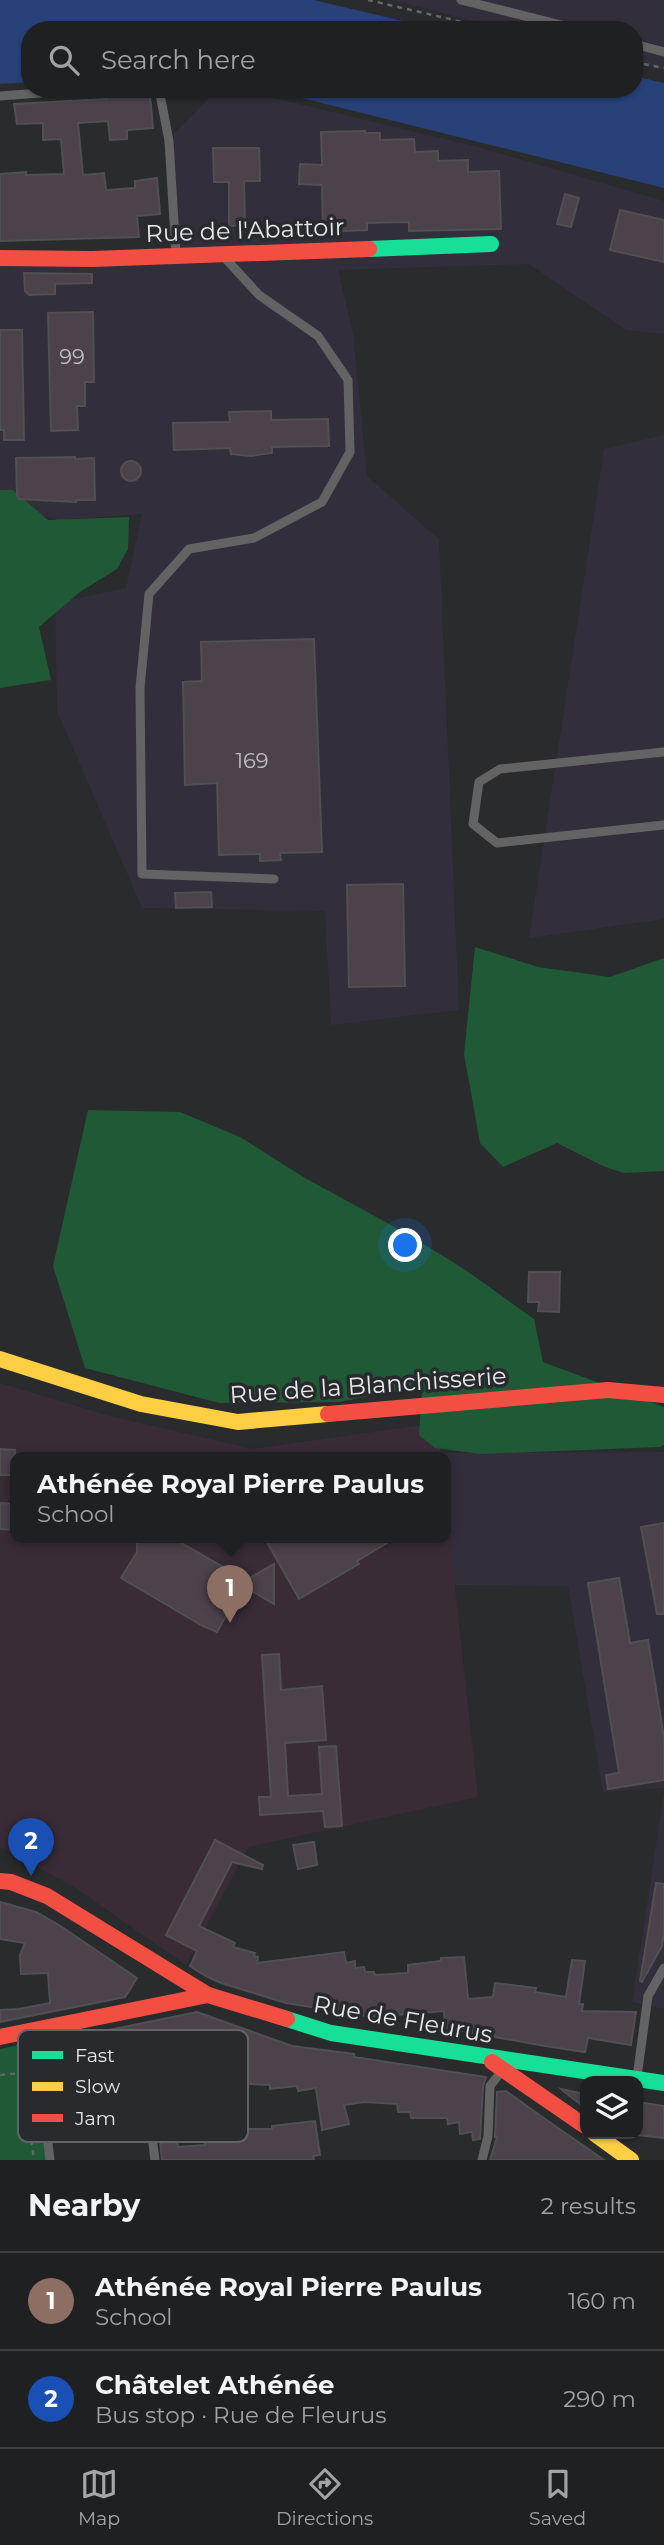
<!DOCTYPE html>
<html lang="en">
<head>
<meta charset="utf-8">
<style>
	:root { --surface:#1f2022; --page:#2c2d2f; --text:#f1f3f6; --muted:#a1a3a5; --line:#3c3e40; --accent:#a4a6a8 }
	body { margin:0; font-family:Montserrat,sans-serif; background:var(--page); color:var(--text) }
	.controls { position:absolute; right:21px; bottom:21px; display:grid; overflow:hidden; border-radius:14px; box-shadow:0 2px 5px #0004 }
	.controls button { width:63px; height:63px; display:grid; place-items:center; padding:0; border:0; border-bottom:2px solid var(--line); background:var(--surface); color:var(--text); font:35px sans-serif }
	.you { position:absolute; left:406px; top:1246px; width:24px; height:24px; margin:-18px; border:5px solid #fff; border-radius:50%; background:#1a73e8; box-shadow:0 0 0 10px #1a73e833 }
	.badge { display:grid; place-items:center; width:46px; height:46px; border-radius:50%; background:var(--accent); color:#fff; font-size:23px; font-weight:700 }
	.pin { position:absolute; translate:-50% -58px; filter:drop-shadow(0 2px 4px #0008) }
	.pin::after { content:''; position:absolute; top:37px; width:24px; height:21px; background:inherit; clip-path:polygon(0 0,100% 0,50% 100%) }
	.popup { position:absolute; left:10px; top:1452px; width:441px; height:91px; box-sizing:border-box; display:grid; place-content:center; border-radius:14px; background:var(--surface); filter:drop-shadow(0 2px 5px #0005); font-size:23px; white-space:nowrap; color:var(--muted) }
	.popup b { font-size:26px; color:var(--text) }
	.popup::after { content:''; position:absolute; left:50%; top:100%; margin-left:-14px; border:14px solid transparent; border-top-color:var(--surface) }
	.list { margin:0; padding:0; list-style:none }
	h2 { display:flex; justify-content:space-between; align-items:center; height:91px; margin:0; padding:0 28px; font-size:30px }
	h2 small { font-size:23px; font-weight:400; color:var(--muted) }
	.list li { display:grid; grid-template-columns:46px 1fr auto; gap:21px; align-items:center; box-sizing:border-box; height:98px; padding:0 28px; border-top:2px solid var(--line) }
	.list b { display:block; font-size:26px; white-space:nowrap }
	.list p { margin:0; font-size:23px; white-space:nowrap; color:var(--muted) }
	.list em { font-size:23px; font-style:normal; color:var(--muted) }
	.icon { flex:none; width:38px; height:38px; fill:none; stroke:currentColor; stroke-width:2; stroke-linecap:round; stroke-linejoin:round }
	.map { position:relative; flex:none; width:664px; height:2160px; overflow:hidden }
	.search { position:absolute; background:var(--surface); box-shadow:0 2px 5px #0004; left:21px; right:21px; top:21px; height:77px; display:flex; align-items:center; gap:18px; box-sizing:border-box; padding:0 24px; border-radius:28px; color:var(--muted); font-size:26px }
	.sheet { height:287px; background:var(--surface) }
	nav { display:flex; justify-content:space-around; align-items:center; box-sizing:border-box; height:98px; border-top:2px solid var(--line); background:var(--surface); font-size:19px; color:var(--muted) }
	nav a { display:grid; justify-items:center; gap:4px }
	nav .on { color:var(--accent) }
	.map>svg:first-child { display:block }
</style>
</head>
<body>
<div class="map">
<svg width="664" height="2160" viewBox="0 0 664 2160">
	<rect width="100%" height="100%" fill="#292b2d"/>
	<!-- industrial -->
	<g fill="#332e3c">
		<polygon points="392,0 664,0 664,70 634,62 634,30 509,30"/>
		<polygon points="218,89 237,89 478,147 664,201 664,334 626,330 529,264 338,270 353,333 367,476 439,539 459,1010 331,1025 325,911 142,908 57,711 55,603 126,588 142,514 59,520 0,506 0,263 169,261 174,134"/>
		<polygon points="664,435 664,919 529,938 604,449"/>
		<polygon points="664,1452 664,1788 603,1792 568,1586 447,1585 445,1457 442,1457 442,1453"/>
		<polygon points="664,1792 664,2009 632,2002"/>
	</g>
	<!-- education -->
	<polygon fill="#392c37" points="0,1383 110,1416 253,1449 437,1423 441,1457 15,1457 15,1537 445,1537 445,1497 478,1797 248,1847 186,1965 74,1887 0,1847"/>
	<!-- green -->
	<g fill="#1f5936">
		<polygon points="0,490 13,490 48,520 129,517 128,549 117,569 80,592 39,627 51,680 0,688"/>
		<polygon points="475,947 538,967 610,977 664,958 664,1171 624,1173 605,1167 557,1143 503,1167 480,1143 464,1054"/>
		<polygon points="88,1110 180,1112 240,1137 305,1178 404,1232 464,1269 534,1319 543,1362 664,1407 664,1445 660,1447 481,1454 435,1448 419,1435 422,1389 414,1388 339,1402 219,1403 85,1368 53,1266"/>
		<polygon points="32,2042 47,2160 0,2160 0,2049"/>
	</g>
	<!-- water -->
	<g fill="#284179">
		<polygon points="0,0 314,0 441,30 30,30 30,82 0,84"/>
		<polygon points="634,76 664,83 664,188 265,89 634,89"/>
	</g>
	<!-- building -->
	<g fill="#4c424c" stroke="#505051" stroke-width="2">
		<polygon points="124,92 124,97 150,95 153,128 127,130 127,139 110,140 108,121 78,123 83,175 104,173 106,190 135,188 135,181 157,178 160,214 137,216 139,237 0,241 0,174 26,172 26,175 64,174 61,139 43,140 43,123 17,124 14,104 107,99 106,93"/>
		<polygon points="365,131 365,133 380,133 380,140 414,139 415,152 438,151 438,161 468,160 468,172 499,171 501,229 409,231 409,222 367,223 367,230 323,232 322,185 299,184 300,164 322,165 321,132"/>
		<polygon points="213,148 259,148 260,181 244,181 245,225 229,226 229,182 214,182"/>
		<polygon points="565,194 579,198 571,227 557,224"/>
		<polygon points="620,210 664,220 664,262 610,250"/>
		<polygon points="24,273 92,274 92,283 55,284 55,294 29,295 25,291"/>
		<polygon points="93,312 94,382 85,382 85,406 77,406 78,430 51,431 48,313"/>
		<polygon points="0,330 22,330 24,440 4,440 4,430 0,430"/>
		<polygon points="271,411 271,420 328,419 329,446 272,447 272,453 251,456 231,454 230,448 174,450 173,423 230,422 229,412"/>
		<polygon points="75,457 75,459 94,458 95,500 76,500 76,502 19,499 17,496 16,458"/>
		<circle cx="131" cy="471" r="10"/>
		<polygon points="314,639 322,852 280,853 281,860 260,861 260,854 219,855 217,783 185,785 183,682 202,681 201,642"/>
		<polygon points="403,884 405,986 349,987 347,885"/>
		<polygon points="211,892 212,907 176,908 175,893"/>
		<polygon points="529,1272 560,1272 559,1312 538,1311 539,1302 528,1302"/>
		<polygon points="0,1449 15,1450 15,1475 0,1475"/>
		<polygon points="0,1503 15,1504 15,1530 0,1529"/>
		<polygon points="664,1523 664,1614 657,1614 641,1527"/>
		<polygon points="137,1537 171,1537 246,1580 274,1564 274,1604 243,1586 217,1632 203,1626 121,1578 137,1552"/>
		<polygon points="264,1537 397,1537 357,1561 359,1564 299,1599"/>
		<polygon points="619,1578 630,1643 648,1640 664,1738 664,1780 608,1789 606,1775 619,1773 588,1583"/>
		<polygon points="279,1654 281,1690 322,1686 326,1740 285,1743 288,1796 322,1794 319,1747 336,1746 342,1826 325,1827 323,1811 260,1815 259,1797 271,1797 262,1655"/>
		<polygon points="215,1840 263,1865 262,1869 232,1862 199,1926 235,1943 233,1947 255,1953 254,1956 258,1957 257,1963 344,1952 346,1963 355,1961 355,1968 364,1967 365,1972 374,1972 375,1975 408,1973 408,1965 441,1961 441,1958 464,1957 468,1999 493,1997 495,1983 536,1988 535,1992 566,1997 572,1960 585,1961 579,2004 583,2004 582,2011 636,2012 631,2045 588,2038 585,2052 545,2046 445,2028 444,2011 396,2015 397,2021 286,2003 221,1983 206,1976 190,1966 197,1951 166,1935"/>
		<polygon points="314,1842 317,1865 298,1869 293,1845"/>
		<polygon points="656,1883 664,1884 664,1933 662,1946 642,1982 640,1981"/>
		<polygon points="0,1902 36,1912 59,1925 137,1978 125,1997 0,2022 0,2010 19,2009 50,2003 48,1973 21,1974 20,1955 25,1943 0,1939"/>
		<polygon points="197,2012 292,2046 354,2054 354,2057 486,2077 483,2086 480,2139 473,2140 472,2132 460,2134 459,2122 448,2124 447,2118 411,2118 410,2112 398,2112 397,2104 364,2102 344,2105 349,2124 322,2130 316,2088 298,2091 297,2086 270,2089 270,2085 228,2083 228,2059 197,2060 198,2067 179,2069 178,2065 149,2067 80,2077 78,2048 67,2050 65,2039"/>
		<polygon points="561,2089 585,2094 585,2108 562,2090"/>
		<polygon points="506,2091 548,2121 604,2160 490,2160 497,2137 495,2137 497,2092"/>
		<polygon points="93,2096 94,2104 121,2101 122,2109 147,2108 146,2101 170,2099 170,2105 173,2105 178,2147 205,2145 204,2117 236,2114 236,2129 272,2129 272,2126 315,2121 320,2155 313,2156 314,2160 162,2160 158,2121 151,2121 80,2126 73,2131 76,2138 56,2141 50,2101"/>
		<polygon points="638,2102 664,2106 664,2138 638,2135"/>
	</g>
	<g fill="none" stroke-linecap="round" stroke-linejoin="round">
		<!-- path -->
		<g stroke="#646565" stroke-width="2.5" stroke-dasharray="5 5" stroke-linecap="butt">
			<polyline points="368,0 497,30"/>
			<polyline points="634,62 664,68"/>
			<polyline points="0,2075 22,2073 34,2160"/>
		</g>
		<!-- lane -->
		<g stroke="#636363" stroke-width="9">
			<polyline points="461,0 581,30"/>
			<polyline points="634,44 664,52"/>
			<polyline points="159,89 169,141 176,254"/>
			<polyline points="0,96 94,89"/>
			<polyline points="225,258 259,295 318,336 348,380 350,452 322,502 254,538 189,549 149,594 140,688 142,874 274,879"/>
			<polyline points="664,752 500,769 479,782 473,824 497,843 664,825"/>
			<polyline points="35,2032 50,2160"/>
			<polyline points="637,2077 648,1996 664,1968"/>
			<polyline points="80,2133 151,2128 155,2160"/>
			<polyline points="482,2160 488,2136 490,2086 501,2072"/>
		</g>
		<!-- fast -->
		<g stroke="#16e098" stroke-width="16">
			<polyline points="369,249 491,244"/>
			<polyline points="287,2019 331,2033 664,2083"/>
		</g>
		<!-- slow -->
		<g stroke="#ffcf43" stroke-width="16">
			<polyline points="0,1359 141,1404 238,1422 328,1414"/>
			<polyline points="595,2134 631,2160"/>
		</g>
		<!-- jam -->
		<g stroke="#f24e42" stroke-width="16">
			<polyline points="0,258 92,259 369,249"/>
			<polyline points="328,1414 608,1390 664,1395"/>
			<polyline points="0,1881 11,1882 47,1896 208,1995 287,2019"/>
			<polyline points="0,2037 208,1995"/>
			<polyline points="492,2062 585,2126"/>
		</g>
	</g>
	<g text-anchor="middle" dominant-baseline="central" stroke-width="7" stroke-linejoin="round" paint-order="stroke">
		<!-- number labels -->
		<g font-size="21" fill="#c0bec2">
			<text x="72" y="356">99</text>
			<text x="252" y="760">169</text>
		</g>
		<!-- street labels -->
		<g font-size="24" fill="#e6e8ea" stroke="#282a2e">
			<text transform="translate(245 230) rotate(-2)">Rue de l'Abattoir</text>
			<text transform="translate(368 1385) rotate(-4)">Rue de la Blanchisserie</text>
			<text transform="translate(403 2019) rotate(10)">Rue de Fleurus</text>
		</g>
	</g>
	<!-- legend -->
	<rect x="18" y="2030" width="230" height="112" rx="10" fill="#282a2e" stroke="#616366" stroke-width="2"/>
	<rect x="32" y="2051" width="31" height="8" fill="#16e098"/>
	<rect x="32" y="2082" width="31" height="9" fill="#ffcf43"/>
	<rect x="32" y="2114" width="31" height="8" fill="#f24e42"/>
	<g font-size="19" fill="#e6e8ea">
		<text x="75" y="2062">Fast</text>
		<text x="75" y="2093">Slow</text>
		<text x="75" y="2125">Jam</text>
	</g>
</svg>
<div class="controls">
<button><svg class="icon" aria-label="layers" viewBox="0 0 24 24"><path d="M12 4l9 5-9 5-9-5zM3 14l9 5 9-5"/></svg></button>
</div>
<div class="you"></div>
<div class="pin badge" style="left:230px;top:1623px;background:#8d6e63">1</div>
<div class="popup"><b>Athénée Royal Pierre Paulus</b>School</div>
<div class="pin badge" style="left:31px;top:1876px;background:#1a4fb4">2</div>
<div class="search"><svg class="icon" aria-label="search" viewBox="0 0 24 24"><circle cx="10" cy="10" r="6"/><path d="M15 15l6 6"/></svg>Search here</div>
</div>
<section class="sheet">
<h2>Nearby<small>2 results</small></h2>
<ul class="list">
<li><span class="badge" style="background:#8d6e63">1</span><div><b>Athénée Royal Pierre Paulus</b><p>School</p></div><em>160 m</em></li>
<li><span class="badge" style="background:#1a4fb4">2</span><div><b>Châtelet Athénée</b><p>Bus stop · Rue de Fleurus</p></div><em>290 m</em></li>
</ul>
</section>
<nav>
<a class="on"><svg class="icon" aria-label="map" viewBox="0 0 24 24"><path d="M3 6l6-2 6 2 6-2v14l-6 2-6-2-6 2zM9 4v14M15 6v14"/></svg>Map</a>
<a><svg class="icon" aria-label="directions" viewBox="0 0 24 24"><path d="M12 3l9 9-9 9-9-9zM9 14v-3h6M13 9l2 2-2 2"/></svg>Directions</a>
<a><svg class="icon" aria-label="saved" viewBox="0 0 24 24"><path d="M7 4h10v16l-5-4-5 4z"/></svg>Saved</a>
</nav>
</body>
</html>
